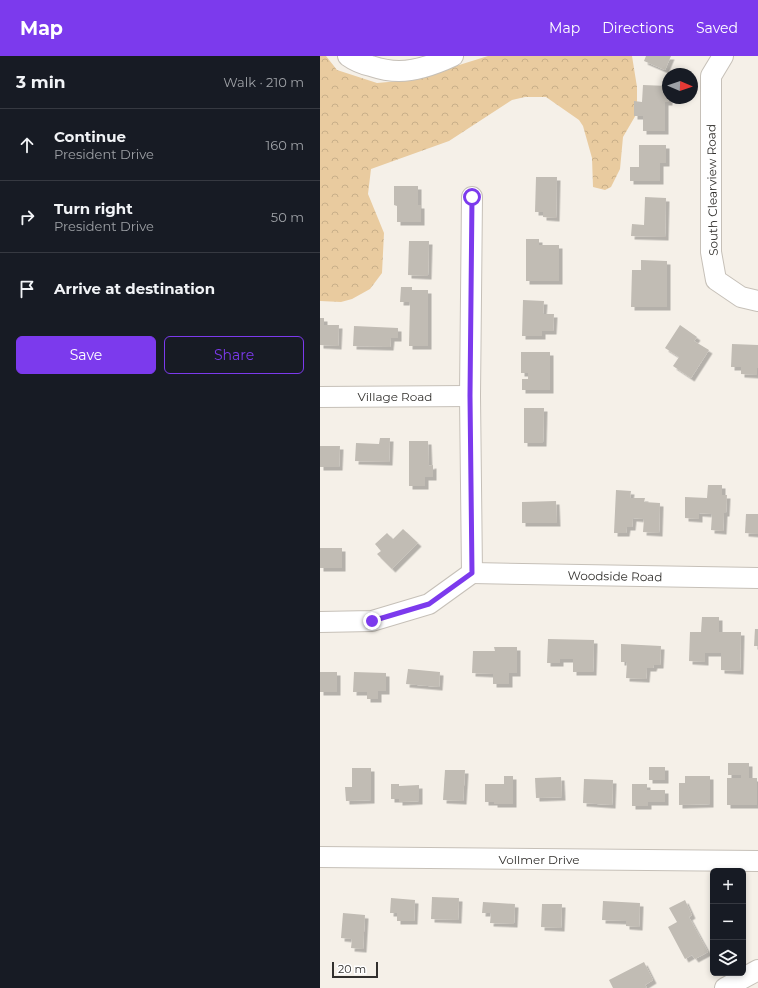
<!DOCTYPE html>
<html lang="en">
<head>
<meta charset="utf-8">
<style>
	:root { --surface:#171b24; --page:#242831; --text:#f1f3f6; --muted:#9ea1a6; --line:#363941; --accent:#7c3aed }
	body { margin:0; font-family:Montserrat,sans-serif; background:var(--page); color:var(--text) }
	.controls { position:absolute; right:12px; bottom:12px; display:grid; overflow:hidden; border-radius:6px; box-shadow:0 2px 6px #0003 }
	.controls button { width:36px; height:36px; display:grid; place-items:center; padding:0; border:0; border-bottom:1px solid var(--line); background:var(--surface); color:var(--text); font:20px sans-serif }
	.compass { position:absolute; left:342px; top:12px; width:36px; height:36px; border-radius:50%; background:var(--surface); box-shadow:0 2px 6px #0003; rotate:92deg }
	.scale { position:absolute; left:12px; bottom:10px; width:46px; box-sizing:border-box; padding-left:4px; border:2px solid #32302d; border-top:0; font-size:11px; line-height:14px; white-space:nowrap; color:#32302d; -webkit-text-stroke:3px #fff; paint-order:stroke }
	.stop { position:absolute; width:12px; height:12px; margin:-9px; border:3px solid #7c3aed; border-radius:50%; background:#fff }
	.stop.end { background:#7c3aed; border-color:#fff; box-shadow:0 1px 4px #0008 }
	.list { margin:0; padding:0; list-style:none }
	h2 { display:flex; justify-content:space-between; align-items:center; height:52px; margin:0; padding:0 16px; font-size:17px }
	h2 small { font-size:13px; font-weight:400; color:var(--muted) }
	.list li { display:grid; grid-template-columns:26px 1fr auto; gap:12px; align-items:center; box-sizing:border-box; height:72px; padding:0 16px; border-top:1px solid var(--line) }
	.list b { display:block; font-size:15px; white-space:nowrap }
	.list p { margin:0; font-size:13px; white-space:nowrap; color:var(--muted) }
	.list em { font-size:13px; font-style:normal; color:var(--muted) }
	.actions { display:flex; gap:8px; padding:12px 16px }
	.actions a { flex:1; padding:9px 0; border:1px solid var(--accent); border-radius:6px; text-align:center; font-size:14px; color:var(--accent) }
	.actions .main { background:var(--accent); color:#fff }
	.icon { flex:none; width:22px; height:22px; fill:none; stroke:currentColor; stroke-width:2; stroke-linecap:round; stroke-linejoin:round }
	.map { position:relative; flex:none; width:438px; height:932px; overflow:hidden }
	header { display:flex; align-items:center; gap:24px; box-sizing:border-box; height:56px; padding:0 20px; background:var(--accent); color:#fff }
	header strong { font-size:19px }
	nav { display:flex; gap:22px; margin-inline-start:auto; font-size:14px }
	main { display:flex }
	aside { flex:1; background:var(--surface) }
	.map>svg:first-child { display:block }
</style>
</head>
<body>
<header>
<strong>Map</strong>
<nav><a>Map</a><a>Directions</a><a>Saved</a></nav>
</header>
<main>
<aside>
<h2>3 min<small>Walk · 210 m</small></h2>
<ul class="list">
<li><svg class="icon" aria-label="ahead" viewBox="0 0 24 24"><path d="M12 20V5M6 11l6-6 6 6"/></svg><div><b>Continue</b><p>President Drive</p></div><em>160 m</em></li>
<li><svg class="icon" aria-label="right" viewBox="0 0 24 24"><path d="M7 20v-9h11M14 6l5 5-5 5"/></svg><div><b>Turn right</b><p>President Drive</p></div><em>50 m</em></li>
<li><svg class="icon" aria-label="arrive" viewBox="0 0 24 24"><path d="M6 21V4h12l-3 4 3 4H6"/></svg><div><b>Arrive at destination</b></div></li>
</ul>
<div class="actions"><a class="main">Save</a><a>Share</a></div>
</aside>
<div class="map">
<svg width="438" height="932" viewBox="0 0 438 932">
	<defs>
		<pattern id="forest-crowns" width="20" height="18" patternUnits="userSpaceOnUse"><rect width="20" height="18" fill="#e9cb9f"/><path d="M2 6a3 3 0 1 1 6 0M12 15a3 3 0 1 1 6 0" fill="none" stroke="#c8af89"/></pattern>
		<filter id="shadow"><feDropShadow dx="3.5" dy="3.5" stdDeviation="0" flood-color="#0004"/></filter>
	</defs>
	<rect width="100%" height="100%" fill="#f5f0e8"/>
	<!-- forest -->
	<polygon fill="url(#forest-crowns)" points="0,0 6,0 17,14 57,27 91,24 168,0 312,0 317,31 317,57 303,81 300,113 291,131 285,134 273,131 272,102 263,70 259,64 226,41 205,41 192,44 129,85 51,113 48,138 64,177 62,217 50,233 32,243 21,246 0,245"/>
	<!-- building -->
	<g fill="#c1bcb4" filter="url(#shadow)">
		<polygon points="326,0 351,0 345,14 324,5"/>
		<polygon points="323,29 348,30 349,46 345,46 345,75 323,75 323,60 314,60 314,45 322,46"/>
		<polygon points="319,89 346,89 346,107 340,107 340,125 310,125 310,111 319,111"/>
		<polygon points="216,121 237,121 236,162 223,161 223,156 215,156"/>
		<polygon points="74,130 98,130 98,149 101,149 101,166 77,166 77,150 74,149"/>
		<polygon points="325,141 346,142 345,181 311,180 312,168 324,169"/>
		<polygon points="206,183 219,183 219,189 239,189 239,225 206,225"/>
		<polygon points="89,185 109,185 108,220 88,219"/>
		<polygon points="321,204 347,205 347,251 311,251 312,214 321,214"/>
		<polygon points="81,231 92,231 92,234 108,234 108,290 89,290 90,246 80,246"/>
		<polygon points="203,244 224,245 223,258 234,258 233,275 222,275 222,280 202,280"/>
		<polygon points="0,262 4,262 4,269 19,269 18,290 0,289"/>
		<polygon points="360,269 377,281 374,285 389,294 371,322 353,310 359,301 345,292"/>
		<polygon points="34,270 78,272 78,282 71,282 70,291 33,290"/>
		<polygon points="412,288 438,289 438,312 437,312 437,319 421,318 421,311 411,311"/>
		<polygon points="201,296 230,296 230,334 202,334 202,323 208,323 208,317 201,317"/>
		<polygon points="204,352 224,352 223,387 204,387"/>
		<polygon points="60,382 70,382 69,406 35,405 36,387 59,388"/>
		<polygon points="89,385 108,385 109,410 113,409 113,421 105,421 105,430 89,430"/>
		<polygon points="0,390 20,390 19,411 0,411"/>
		<polygon points="388,429 402,429 402,439 407,439 406,457 404,457 403,475 391,474 392,458 379,457 379,463 365,462 365,441 387,442"/>
		<polygon points="296,434 311,435 310,442 325,442 324,446 340,447 339,477 323,476 324,463 313,462 312,471 307,471 306,477 294,477"/>
		<polygon points="236,445 237,467 202,467 202,446"/>
		<polygon points="426,458 438,458 438,478 425,477"/>
		<polygon points="83,473 98,487 72,513 57,498 61,495 55,488 67,477 73,483"/>
		<rect x="0" y="492" width="22" height="20"/>
		<polygon points="382,561 399,561 399,576 421,576 420,615 401,614 401,597 385,597 385,606 369,605 370,576 381,576"/>
		<polygon points="435,573 438,573 438,590 434,590"/>
		<polygon points="228,583 274,584 273,616 253,616 253,603 240,603 240,607 227,607"/>
		<polygon points="301,588 341,590 340,609 334,609 333,612 327,612 326,623 306,622 307,606 301,606"/>
		<polygon points="174,591 197,591 197,617 189,617 189,628 173,628 173,618 152,617 153,595 175,595"/>
		<polygon points="88,613 120,616 119,631 86,628"/>
		<rect x="0" y="616" width="17" height="20"/>
		<polygon points="34,616 66,617 66,635 58,635 58,643 47,643 47,636 33,636"/>
		<polygon points="408,707 429,707 429,722 437,722 437,749 407,749 407,722 421,722 421,719 408,719"/>
		<rect x="329" y="711" width="16" height="13"/>
		<polygon points="32,712 51,712 51,744 26,745 25,731 32,731"/>
		<polygon points="125,714 145,714 143,745 123,744"/>
		<polygon points="184,720 193,720 193,748 174,748 174,746 165,746 165,728 184,728"/>
		<polygon points="365,720 390,720 390,748 359,749 359,727 365,727"/>
		<polygon points="241,721 242,741 216,742 215,722"/>
		<polygon points="264,723 293,724 292,749 263,747"/>
		<polygon points="71,728 79,728 79,730 99,729 99,745 79,746 79,743 71,743"/>
		<polygon points="312,728 327,728 327,734 345,734 345,746 328,746 328,750 312,750"/>
		<polygon points="112,841 139,842 138,864 111,863"/>
		<polygon points="71,842 95,844 94,865 77,865 77,857 70,857"/>
		<polygon points="365,844 372,859 369,861 388,896 375,903 372,899 365,903 348,871 357,866 349,852"/>
		<polygon points="283,845 320,847 319,871 306,870 306,865 282,864"/>
		<polygon points="163,846 195,848 194,868 170,867 171,857 162,857"/>
		<polygon points="222,848 242,848 241,872 221,871"/>
		<polygon points="23,857 45,859 43,893 31,892 32,883 21,882"/>
		<polygon points="324,906 333,924 325,929 327,931 325,932 293,932 289,924"/>
	</g>
	<g fill="none" stroke-linecap="round" stroke-linejoin="round">
		<!-- minor casing -->
		<g stroke="#c6c0b8" stroke-width="22">
			<g id="minor">
				<path d="M28,0C35,5 42,8 51,10C60,13 69,15 79,15C96,15 118,7 133,0"/>
				<polyline points="403,0 391,20 391,196 396,224 421,241 438,245"/>
				<polyline points="0,341 150,340"/>
				<polyline points="152,517 438,522"/>
				<polyline points="0,566 52,565 109,548 152,517 150,340 152,141"/>
				<polyline points="0,801 438,805"/>
				<polyline points="405,932 438,914"/>
			</g>
		</g>
		<!-- minor -->
		<use href="#minor" stroke="#fff" stroke-width="20"/>
	</g>
	<g fill="none" stroke-linecap="round" stroke-linejoin="round">
		<!-- route -->
		<polyline stroke="#7c3aed" stroke-width="5" points="52,565 109,548 152,517 150,340 152,141"/>
	</g>
	<g text-anchor="middle" dominant-baseline="central" stroke-width="4" stroke-linejoin="round" paint-order="stroke">
		<!-- street labels -->
		<g font-size="12" fill="#32302d" stroke="#fff">
			<text transform="translate(392 134) rotate(-91)">South Clearview Road</text>
			<text x="75" y="340">Village Road</text>
			<text transform="translate(295 520) rotate(1)">Woodside Road</text>
			<text x="219" y="803">Vollmer Drive</text>
		</g>
	</g>
</svg>
<div class="controls">
<button>+</button>
<button>−</button>
<button><svg class="icon" aria-label="layers" viewBox="0 0 24 24"><path d="M12 4l9 5-9 5-9-5zM3 14l9 5 9-5"/></svg></button>
</div>
<svg class="compass" viewBox="-18 -18 36 36"><path d="M0-13l5 13h-10z" fill="#e53935"/><path d="M0 13l5-13h-10z" fill="#9ea1a6"/></svg>
<div class="scale">20 m</div>
<div class="stop" style="left:152px;top:141px"></div>
<div class="stop end" style="left:52px;top:565px"></div>
</div>
</main>
</body>
</html>
